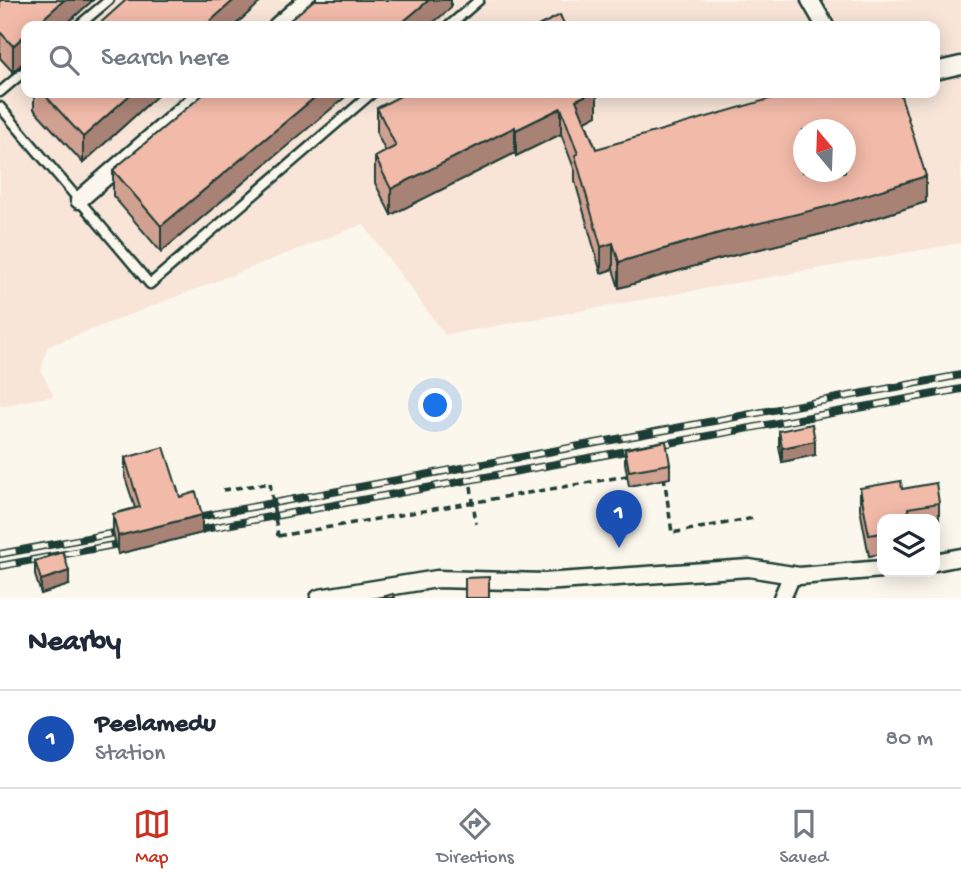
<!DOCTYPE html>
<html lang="en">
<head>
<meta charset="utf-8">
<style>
	:root { --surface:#fff; --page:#f6f6f7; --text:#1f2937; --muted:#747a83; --line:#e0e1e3; --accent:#c8321e }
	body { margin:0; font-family:"Gochi Hand",sans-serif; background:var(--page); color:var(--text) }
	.controls { position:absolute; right:21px; bottom:21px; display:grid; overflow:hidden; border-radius:14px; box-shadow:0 4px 18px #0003 }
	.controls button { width:63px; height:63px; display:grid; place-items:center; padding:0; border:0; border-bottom:2px solid var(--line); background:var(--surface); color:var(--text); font:35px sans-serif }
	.compass { position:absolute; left:793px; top:119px; width:63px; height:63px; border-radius:50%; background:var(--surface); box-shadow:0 4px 18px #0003; rotate:341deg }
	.you { position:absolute; left:436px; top:406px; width:24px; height:24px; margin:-18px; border:5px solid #fff; border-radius:50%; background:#1a73e8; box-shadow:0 0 0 10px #1a73e833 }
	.badge { display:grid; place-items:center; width:46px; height:46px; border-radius:50%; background:var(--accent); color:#fff; font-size:23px; font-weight:700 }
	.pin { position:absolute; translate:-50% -58px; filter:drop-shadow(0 2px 4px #0008) }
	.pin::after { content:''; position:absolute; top:37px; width:24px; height:21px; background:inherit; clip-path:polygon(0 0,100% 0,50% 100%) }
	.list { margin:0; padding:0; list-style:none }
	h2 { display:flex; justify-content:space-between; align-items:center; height:91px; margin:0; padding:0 28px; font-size:30px }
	h2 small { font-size:23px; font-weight:400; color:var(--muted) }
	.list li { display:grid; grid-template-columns:46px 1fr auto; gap:21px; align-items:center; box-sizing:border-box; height:98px; padding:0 28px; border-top:2px solid var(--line) }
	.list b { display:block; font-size:26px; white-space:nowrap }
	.list p { margin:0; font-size:23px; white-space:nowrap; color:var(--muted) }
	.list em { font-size:23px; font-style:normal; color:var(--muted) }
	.icon { flex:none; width:38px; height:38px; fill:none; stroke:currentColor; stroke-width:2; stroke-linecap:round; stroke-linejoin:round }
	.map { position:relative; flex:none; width:961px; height:598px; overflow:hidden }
	.search { position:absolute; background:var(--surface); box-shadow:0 4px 18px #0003; left:21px; right:21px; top:21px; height:77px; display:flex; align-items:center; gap:18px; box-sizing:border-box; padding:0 24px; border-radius:14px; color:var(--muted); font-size:26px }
	.sheet { height:189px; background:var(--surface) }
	nav { display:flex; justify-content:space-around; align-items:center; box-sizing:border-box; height:98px; border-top:2px solid var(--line); background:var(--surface); font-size:19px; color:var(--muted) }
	nav a { display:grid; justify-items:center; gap:4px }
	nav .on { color:var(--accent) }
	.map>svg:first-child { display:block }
</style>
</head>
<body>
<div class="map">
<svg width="961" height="598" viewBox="0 0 961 598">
	<rect width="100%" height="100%" fill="#fbf7ec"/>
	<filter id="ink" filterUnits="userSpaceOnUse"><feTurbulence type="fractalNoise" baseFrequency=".0143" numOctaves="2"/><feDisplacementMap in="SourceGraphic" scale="14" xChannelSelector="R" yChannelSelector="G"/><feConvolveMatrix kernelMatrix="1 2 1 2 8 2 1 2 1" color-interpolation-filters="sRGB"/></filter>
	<g filter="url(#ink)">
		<!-- built -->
		<path fill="#f8e5d8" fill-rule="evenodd" d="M0,0H961V243L445,335L363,224L47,347L41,371L54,396L0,406ZM26,26H935V93H26ZM804,130H846V172H804Z"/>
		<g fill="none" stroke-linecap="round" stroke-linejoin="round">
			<!-- lane casing -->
			<g stroke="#1f3d34" stroke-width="13">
				<g id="lane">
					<polyline points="78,26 109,0"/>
					<polyline points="449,26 479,0"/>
					<polyline points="0,92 26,70"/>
					<polyline points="0,107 150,284 372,93"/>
				</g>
			</g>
			<!-- street casing -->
			<g stroke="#1f3d34" stroke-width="21">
				<g id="street">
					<polyline points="810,0 825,26"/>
					<polyline points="277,26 307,0"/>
					<polyline points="935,71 961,65"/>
					<polyline points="79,200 202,93"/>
					<polyline points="935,562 961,557"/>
					<polyline points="319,598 437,579 544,582 749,568 799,576 882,569"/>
					<polyline points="782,598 792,575"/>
				</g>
			</g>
			<!-- path -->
			<g stroke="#1f3d34" stroke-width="3.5" stroke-dasharray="7 5" stroke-linecap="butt">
				<polyline points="664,476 672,533 754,518"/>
				<polyline points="471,486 476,524"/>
				<polyline points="223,490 270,483"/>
				<polyline points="278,536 632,475"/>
			</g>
			<!-- lane -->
			<use href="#lane" stroke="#fbf7ec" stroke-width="8"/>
			<!-- street -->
			<use href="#street" stroke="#fbf7ec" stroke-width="16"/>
			<!-- rail casing -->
			<g stroke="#1f3d34" stroke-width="8">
				<g id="rail">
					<polyline points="182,520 961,375"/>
					<polyline points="183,533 961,389"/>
					<polyline points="0,554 131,530"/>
					<polyline points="0,566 135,541"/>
				</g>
			</g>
			<!-- rail -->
			<use href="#rail" stroke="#fbf7ec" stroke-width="5" stroke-dasharray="16" stroke-linecap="butt"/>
			<!-- path-bridge -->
			<polyline stroke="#1f3d34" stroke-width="3.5" stroke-dasharray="7 5" stroke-linecap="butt" points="270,483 278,536"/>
		</g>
		<!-- wall -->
		<g fill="#d0a091" stroke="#1f3d34" stroke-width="2">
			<polygon points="0,0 93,0 64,26 26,26 26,60 13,72 0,58"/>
			<polygon points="34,93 160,93 83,163 34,109"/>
			<polygon points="205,93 161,252 113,196 113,170"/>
			<polygon points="597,93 597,115 585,121 596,149 926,202 834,231 719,259 619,288 613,269 601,273 575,181 575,171 561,134 516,156 515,153 391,215 375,183 375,157 386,152 377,134 377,108"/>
			<polygon points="779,431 815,455 782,462 779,446"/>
			<polygon points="625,449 670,464 670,478 629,486 625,463"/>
			<polygon points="125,458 202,533 118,554 113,532 113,514 135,508 125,477"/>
			<polygon points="860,488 902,489 939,503 939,523 935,524 935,519 882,519 882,554 869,556 860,509"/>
			<polygon points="35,561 69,585 41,594 35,575"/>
		</g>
		<!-- shaded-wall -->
		<g fill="#a98276" stroke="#1f3d34" stroke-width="2">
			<polygon points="64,0 93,0 64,26 35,26"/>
			<polygon points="234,0 263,0 234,26 205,26"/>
			<polygon points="429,0 451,0 451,8 429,26 398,26"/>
			<polygon points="26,34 26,60 13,72 13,46"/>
			<polygon points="132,93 160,93 83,163 83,137"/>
			<polygon points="320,93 350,93 161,252 161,226"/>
			<polygon points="591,93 597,93 597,115 576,126 576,100"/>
			<polygon points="561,108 561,134 516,156 516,130"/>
			<polygon points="515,127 515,153 391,215 391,189"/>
			<polygon points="926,176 926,202 834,231 719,259 619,288 619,262 719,233"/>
			<polygon points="613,243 613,269 601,273 601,247"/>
			<polygon points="815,441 815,455 782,462 782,448"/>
			<polygon points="202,515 202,533 118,554 118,536"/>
			<polygon points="69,571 69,585 41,594 41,580"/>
		</g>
		<!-- building -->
		<g fill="#f2baa9" stroke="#1f3d34" stroke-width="2" fill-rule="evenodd">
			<polygon points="0,0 64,0 35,26 26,26 26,34 13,46 0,32"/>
			<polygon points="126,0 234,0 205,26 97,26"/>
			<polygon points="314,0 429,0 398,26 283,26"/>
			<polygon points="560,15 565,26 538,26"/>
			<polygon points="43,93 132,93 83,137"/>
			<polygon points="205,93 320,93 161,226 113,170"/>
			<path d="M406,93H591L576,100L596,149L790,93H900L926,176L834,205L719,233L619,262L613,243L601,247L575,155L578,154L561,108L516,130L515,127L391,189L375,157L396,146L377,108ZM803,130H845V172H803Z"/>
			<polygon points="812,424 815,441 782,448 779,431"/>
			<polygon points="666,441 670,464 629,471 625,449"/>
			<polygon points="164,447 180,497 196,492 202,515 118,536 113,514 140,507 125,458"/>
			<polygon points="901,481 902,489 936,483 939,503 908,508 910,519 882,519 882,533 869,535 860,488"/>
			<polygon points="63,552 69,571 41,580 35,561"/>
			<polygon points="489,577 489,598 465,598 465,578"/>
			<polygon points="393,594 395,598 379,598"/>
		</g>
	</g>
</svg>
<div class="controls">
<button><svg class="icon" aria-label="layers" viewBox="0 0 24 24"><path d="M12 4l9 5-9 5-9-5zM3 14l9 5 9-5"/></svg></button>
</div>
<svg class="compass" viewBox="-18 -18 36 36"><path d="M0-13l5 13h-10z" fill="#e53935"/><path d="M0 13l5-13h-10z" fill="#747a83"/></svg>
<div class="you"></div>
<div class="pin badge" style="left:619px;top:548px;background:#1a4fb4">1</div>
<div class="search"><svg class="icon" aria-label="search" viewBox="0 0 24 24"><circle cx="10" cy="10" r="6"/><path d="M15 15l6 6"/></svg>Search here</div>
</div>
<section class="sheet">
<h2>Nearby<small></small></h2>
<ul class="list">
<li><span class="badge" style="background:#1a4fb4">1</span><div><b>Peelamedu</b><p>Station</p></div><em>80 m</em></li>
</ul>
</section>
<nav>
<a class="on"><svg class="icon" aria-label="map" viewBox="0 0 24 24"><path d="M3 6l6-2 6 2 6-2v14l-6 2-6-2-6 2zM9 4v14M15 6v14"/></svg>Map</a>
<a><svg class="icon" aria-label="directions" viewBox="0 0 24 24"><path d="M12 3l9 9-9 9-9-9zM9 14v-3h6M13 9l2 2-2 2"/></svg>Directions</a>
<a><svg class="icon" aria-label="saved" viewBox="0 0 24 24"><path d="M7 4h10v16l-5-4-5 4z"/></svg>Saved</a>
</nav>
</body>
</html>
